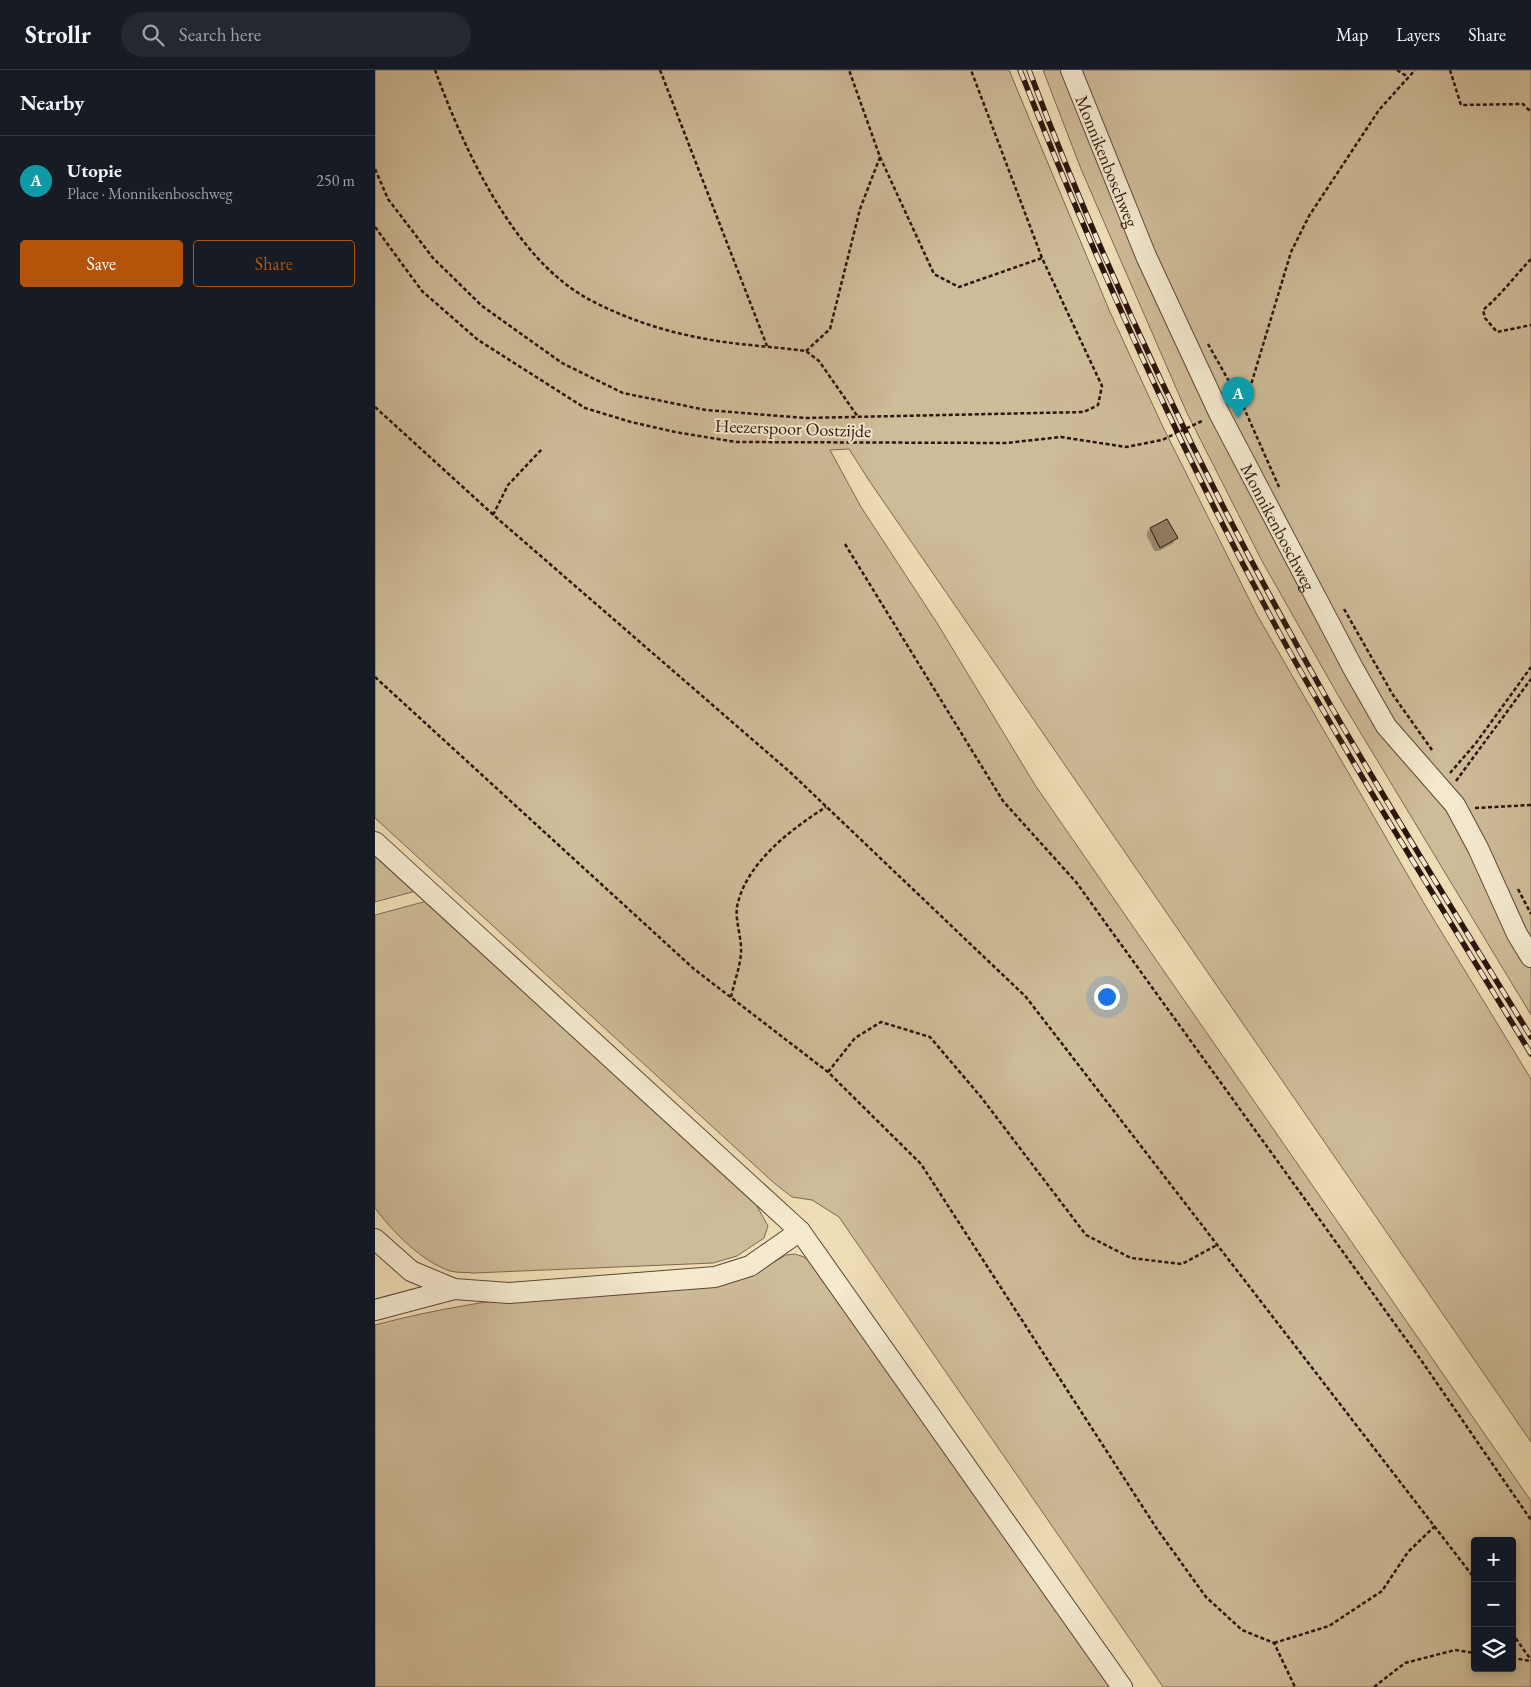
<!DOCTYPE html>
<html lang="en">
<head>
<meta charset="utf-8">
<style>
	:root { --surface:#171b24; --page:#242831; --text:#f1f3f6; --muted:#9ea1a6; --line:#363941; --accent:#b45309 }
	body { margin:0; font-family:"EB Garamond",serif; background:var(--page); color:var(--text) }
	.controls { position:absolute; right:15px; bottom:15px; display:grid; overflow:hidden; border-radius:5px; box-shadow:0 2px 8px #0003 }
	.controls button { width:45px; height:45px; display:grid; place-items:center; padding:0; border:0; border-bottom:1px solid var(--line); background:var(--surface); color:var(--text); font:25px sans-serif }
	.you { position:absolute; left:731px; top:926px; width:18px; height:18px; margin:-12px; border:4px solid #fff; border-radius:50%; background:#1a73e8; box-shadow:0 0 0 8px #1a73e833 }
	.badge { display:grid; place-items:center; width:32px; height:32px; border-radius:50%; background:var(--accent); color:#fff; font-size:16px; font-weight:700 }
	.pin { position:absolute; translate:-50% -41px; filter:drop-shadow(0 1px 2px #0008) }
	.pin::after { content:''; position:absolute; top:26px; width:18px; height:15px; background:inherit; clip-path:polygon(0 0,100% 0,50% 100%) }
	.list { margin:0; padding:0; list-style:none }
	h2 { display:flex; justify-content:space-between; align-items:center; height:65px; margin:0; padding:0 20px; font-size:21px }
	h2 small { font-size:16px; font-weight:400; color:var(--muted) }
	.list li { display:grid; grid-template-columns:32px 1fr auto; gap:15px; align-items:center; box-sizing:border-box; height:90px; padding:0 20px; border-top:1px solid var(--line) }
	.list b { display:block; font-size:19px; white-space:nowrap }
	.list p { margin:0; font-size:16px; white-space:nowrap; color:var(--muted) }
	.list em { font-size:16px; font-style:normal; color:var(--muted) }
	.actions { display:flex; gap:10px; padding:15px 20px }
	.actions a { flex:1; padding:11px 0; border:1px solid var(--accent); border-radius:5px; text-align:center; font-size:18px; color:var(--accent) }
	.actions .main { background:var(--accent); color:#fff }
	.icon { flex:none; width:28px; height:28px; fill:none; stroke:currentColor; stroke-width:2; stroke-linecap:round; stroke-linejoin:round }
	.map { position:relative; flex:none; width:1156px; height:1617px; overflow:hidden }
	header { display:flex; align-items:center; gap:30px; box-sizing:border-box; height:70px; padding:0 25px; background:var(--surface); border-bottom:1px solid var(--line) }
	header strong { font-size:24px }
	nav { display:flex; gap:28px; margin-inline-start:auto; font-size:18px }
	.search { width:350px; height:45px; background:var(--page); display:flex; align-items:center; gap:12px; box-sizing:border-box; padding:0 18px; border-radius:28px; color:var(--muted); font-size:19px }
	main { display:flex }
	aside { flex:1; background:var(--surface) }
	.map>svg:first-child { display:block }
</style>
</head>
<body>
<header>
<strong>Strollr</strong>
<div class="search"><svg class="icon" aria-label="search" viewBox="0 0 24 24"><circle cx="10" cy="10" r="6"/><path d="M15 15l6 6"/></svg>Search here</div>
<nav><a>Map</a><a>Layers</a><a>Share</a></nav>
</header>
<main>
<aside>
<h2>Nearby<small></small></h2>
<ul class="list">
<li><span class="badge" style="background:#0f9aa8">A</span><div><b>Utopie</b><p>Place · Monnikenboschweg</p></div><em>250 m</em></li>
</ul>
<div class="actions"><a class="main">Save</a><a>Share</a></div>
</aside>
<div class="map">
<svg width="1156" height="1617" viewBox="0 0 1156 1617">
	<defs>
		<filter id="shadow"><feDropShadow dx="-4.5" dy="4.5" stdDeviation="0" flood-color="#0004"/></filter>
	</defs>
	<rect width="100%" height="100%" fill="#efddb5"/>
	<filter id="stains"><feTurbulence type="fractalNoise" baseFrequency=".004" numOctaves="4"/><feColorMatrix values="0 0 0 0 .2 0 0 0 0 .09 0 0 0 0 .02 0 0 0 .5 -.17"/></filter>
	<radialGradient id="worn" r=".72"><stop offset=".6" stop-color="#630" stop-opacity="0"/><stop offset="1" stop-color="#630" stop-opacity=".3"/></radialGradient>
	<!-- green -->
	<g fill="#cebb98" stroke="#7c6852" fill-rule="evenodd">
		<path d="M0,0H634L735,242L787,355L882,545L1050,835L1156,1009V1372L493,409L474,379L455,380L486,437L562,553L660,715L1156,1431V1617H788L464,1147L437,1130L417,1127L399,1113L0,748ZM1100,1471H1137V1598H1100Z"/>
		<polygon points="668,0 1156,0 1156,945 964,627 887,491 812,343 706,99"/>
		<polygon points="0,784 41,821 0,832"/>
		<path d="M52,831L378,1129L393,1156L389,1168L362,1186L338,1193L99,1203C92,1202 82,1203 75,1201C46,1191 18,1162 0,1138V845Z"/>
		<path d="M420,1184L429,1187L440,1196L737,1617H0V1255C124,1222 255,1216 382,1202L411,1185Z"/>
	</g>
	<!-- building -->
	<polygon fill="#907d63" stroke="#2a140b" filter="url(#shadow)" points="792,449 803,468 785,478 775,458"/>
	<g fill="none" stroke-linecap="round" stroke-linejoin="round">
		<!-- minor casing -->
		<g stroke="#5b4636" stroke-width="22">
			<g id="minor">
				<path id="s1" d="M696,0L771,186L844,343L978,598L1011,656L1080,735L1103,778L1142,864L1156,887"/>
				<polyline points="0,772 425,1161 747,1617"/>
				<polyline points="0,1169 36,1201 79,1219 134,1223 340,1207 375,1196 425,1161"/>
				<polyline points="0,1240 79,1219"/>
			</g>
		</g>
		<!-- path -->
		<g stroke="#2a140b" stroke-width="2.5" stroke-dasharray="4 2.5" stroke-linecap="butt">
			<path d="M60,0C89,79 139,191 217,231C250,248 285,260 321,267C357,275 395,276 431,281L444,291L483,347"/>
			<polyline points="285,0 392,276"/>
			<polyline points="1022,0 1033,7"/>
			<polyline points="1075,0 1086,35 1148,34 1156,42"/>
			<polyline points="505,87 559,204 584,217 667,188"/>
			<polyline points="0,99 13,129 58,188 107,236 187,293 248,323 331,340 430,348 709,342 723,335 727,316 667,188 596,0"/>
			<polyline points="0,157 47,221 103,270 210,338 256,352 300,362 361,372 631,373 686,367 751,377 787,370 829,350"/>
			<path d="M1156,189C1140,206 1126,225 1108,240L1110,248L1122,262L1156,255"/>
			<polyline points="833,274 869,338 904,417"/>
			<polyline points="431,281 455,259 485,139 505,87 474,0"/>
			<polyline points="0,337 123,449 416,703 651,927 1100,1509"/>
			<polyline points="869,338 916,182 934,146 1004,40 1040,0"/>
			<polyline points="118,445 133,415 167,379"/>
			<polyline points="470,474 628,731 701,812 1046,1290 1156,1450"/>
			<polyline points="969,539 1018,625 1057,680"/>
			<polyline points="0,607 319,899 453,1002 546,1094 782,1459 831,1527 867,1560 899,1573 920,1617"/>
			<polyline points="1075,703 1101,673 1156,597"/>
			<polyline points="1081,711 1156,609"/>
			<polyline points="1100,738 1156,735"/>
			<polyline points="1143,819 1156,844"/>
			<path d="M356,927C359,913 365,897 366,883C367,868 360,851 362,837C370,794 416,759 451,737"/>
			<polyline points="453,1002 480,968 506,952 555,967 606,1027 711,1165 756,1188 807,1194 842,1175"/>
			<polyline points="1137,1563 1156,1590"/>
			<polyline points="899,1573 954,1556 1007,1521 1033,1482 1060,1456"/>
			<polyline points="1137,1588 1156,1591"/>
			<polyline points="999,1617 1030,1593 1080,1580 1100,1583"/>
		</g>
		<!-- minor -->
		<use href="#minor" stroke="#f5e9cf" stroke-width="20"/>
		<!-- rail casing -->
		<g stroke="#2a140b" stroke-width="5.5">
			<g id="rail">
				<path d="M645,0C723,198 810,390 912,577C989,715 1074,849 1156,984"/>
				<path d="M654,0C737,221 841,434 957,638C1021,749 1089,858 1156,967"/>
			</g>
		</g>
		<!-- rail -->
		<use href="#rail" stroke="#f5e9cf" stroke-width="4" stroke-dasharray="11" stroke-linecap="butt"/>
	</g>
	<g text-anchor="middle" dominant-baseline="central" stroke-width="4" stroke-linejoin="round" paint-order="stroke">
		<!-- street labels -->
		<g font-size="18" fill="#2a140b" stroke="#f5e9cf">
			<text stroke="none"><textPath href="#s1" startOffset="98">Monnikenboschweg</textPath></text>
			<text transform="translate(418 358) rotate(2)">Heezerspoor Oostzijde</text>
			<text stroke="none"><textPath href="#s1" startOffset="502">Monnikenboschweg</textPath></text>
		</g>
	</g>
	<rect width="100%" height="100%" filter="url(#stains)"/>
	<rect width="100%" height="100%" fill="url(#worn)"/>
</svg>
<div class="controls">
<button>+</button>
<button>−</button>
<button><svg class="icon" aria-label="layers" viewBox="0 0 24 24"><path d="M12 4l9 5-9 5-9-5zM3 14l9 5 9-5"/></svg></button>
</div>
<div class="you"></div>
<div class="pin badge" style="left:863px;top:348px;background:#0f9aa8">A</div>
</div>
</main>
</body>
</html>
